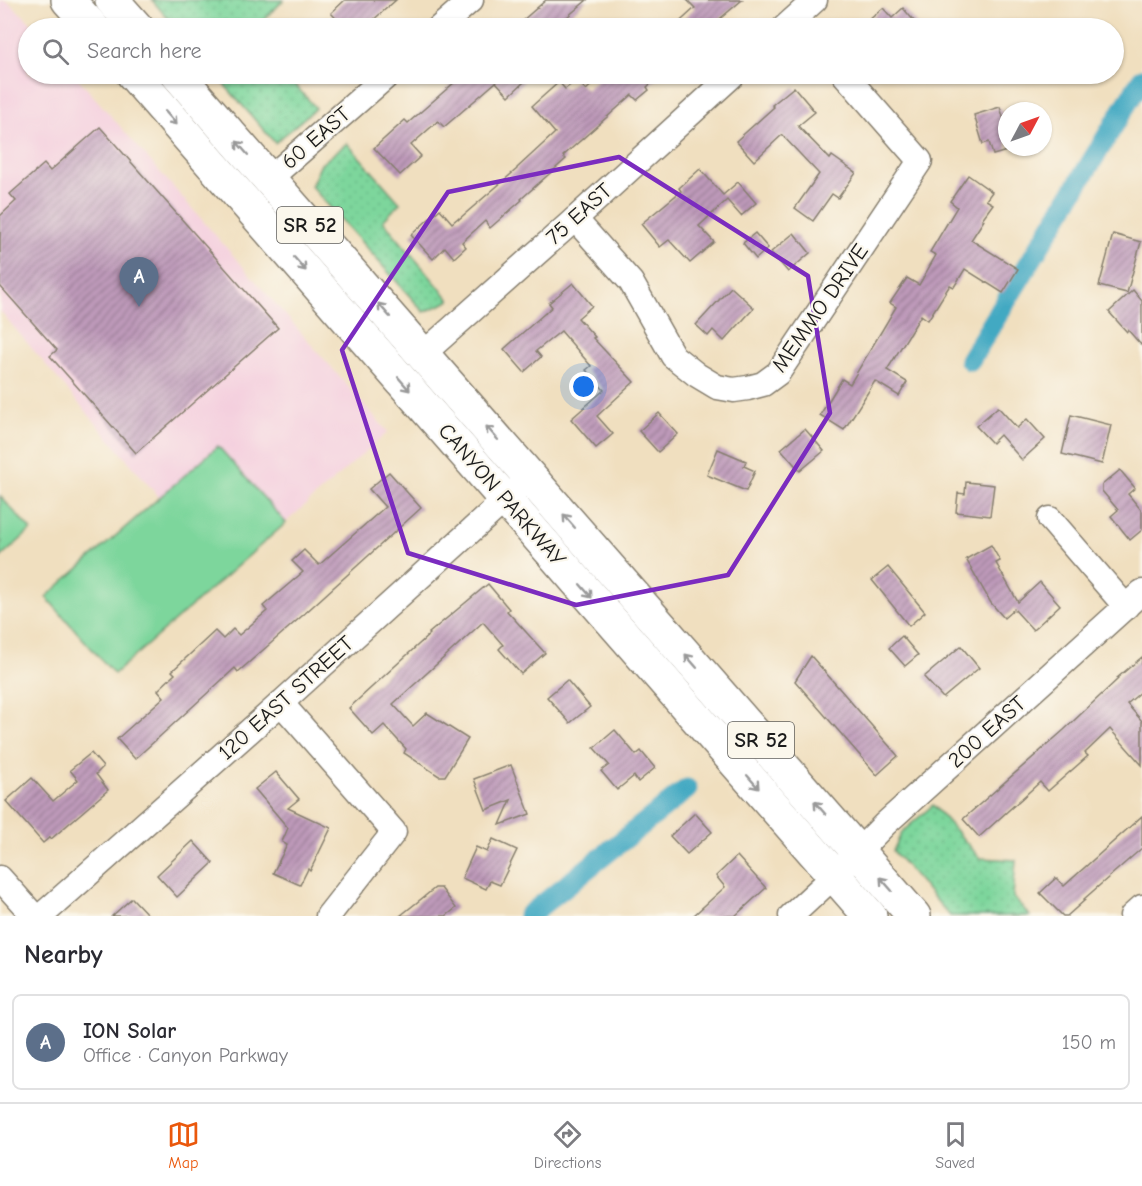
<!DOCTYPE html>
<html lang="en">
<head>
<meta charset="utf-8">
<style>
	:root { --surface:#fff; --page:#f7f7f7; --text:#2b2b33; --muted:#7c7c81; --line:#e1e1e2; --accent:#ea580c }
	body { margin:0; font-family:"Comic Neue",sans-serif; background:var(--page); color:var(--text) }
	.compass { position:absolute; left:998px; top:102px; width:54px; height:54px; border-radius:50%; background:var(--surface); box-shadow:0 2px 4px #0004; rotate:49deg }
	.you { position:absolute; left:584px; top:387px; width:21px; height:21px; margin:-15px; border:4px solid #fff; border-radius:50%; background:#1a73e8; box-shadow:0 0 0 9px #1a73e833 }
	.badge { display:grid; place-items:center; width:39px; height:39px; border-radius:50%; background:var(--accent); color:#fff; font-size:20px; font-weight:700 }
	.pin { position:absolute; translate:-50% -50px; filter:drop-shadow(0 2px 3px #0008) }
	.pin::after { content:''; position:absolute; top:32px; width:21px; height:18px; background:inherit; clip-path:polygon(0 0,100% 0,50% 100%) }
	.list { margin:0; padding:0; list-style:none }
	h2 { display:flex; justify-content:space-between; align-items:center; height:78px; margin:0; padding:0 24px; font-size:26px }
	h2 small { font-size:20px; font-weight:400; color:var(--muted) }
	.list li { display:grid; grid-template-columns:39px 1fr auto; gap:18px; align-items:center; box-sizing:border-box; height:96px; margin:0 12px 12px; padding:0 12px; border:2px solid var(--line); border-radius:9px }
	.list b { display:block; font-size:22px; white-space:nowrap }
	.list p { margin:0; font-size:20px; white-space:nowrap; color:var(--muted) }
	.list em { font-size:20px; font-style:normal; color:var(--muted) }
	.icon { flex:none; width:33px; height:33px; fill:none; stroke:currentColor; stroke-width:2; stroke-linecap:round; stroke-linejoin:round }
	.map { position:relative; flex:none; width:1142px; height:916px; overflow:hidden }
	.search { position:absolute; background:var(--surface); box-shadow:0 2px 4px #0004; left:18px; right:18px; top:18px; height:66px; display:flex; align-items:center; gap:15px; box-sizing:border-box; padding:0 21px; border-radius:33px; color:var(--muted); font-size:22px }
	.sheet { height:186px; background:var(--surface) }
	nav { display:flex; justify-content:space-around; align-items:center; box-sizing:border-box; height:84px; border-top:2px solid var(--line); background:var(--surface); font-size:16px; color:var(--muted) }
	nav a { display:grid; justify-items:center; gap:3px }
	nav .on { color:var(--accent) }
	.map>svg:first-child { display:block }
</style>
</head>
<body>
<div class="map">
<svg width="1142" height="916" viewBox="0 0 1142 916">
	<defs>
		<pattern id="park-dots" width="8" height="8" patternUnits="userSpaceOnUse" patternTransform="scale(1.5)"><rect width="8" height="8" fill="#7dd69c"/><path d="M2 2h.1M6 6h.1" fill="none" stroke="#6bb786" stroke-width="1.8" stroke-linecap="round"/></pattern>
		<pattern id="building-hatch" width="6" height="6" patternUnits="userSpaceOnUse" patternTransform="scale(1.5)"><rect width="6" height="6" fill="#be9aba"/><path d="M-1 1l2-2M0 6l6-6M5 7l2-2" fill="none" stroke="#9a7d96"/></pattern>
	</defs>
	<rect width="100%" height="100%" fill="#fbf7ec"/>
	<filter id="ink" filterUnits="userSpaceOnUse"><feTurbulence type="fractalNoise" baseFrequency=".0167" numOctaves="2"/><feDisplacementMap in="SourceGraphic" scale="12" xChannelSelector="R" yChannelSelector="G"/><feConvolveMatrix kernelMatrix="1 2 1 2 8 2 1 2 1" color-interpolation-filters="sRGB"/></filter>
	<filter id="wash" filterUnits="userSpaceOnUse"><feTurbulence type="fractalNoise" baseFrequency=".008" numOctaves="4" result="noise"/><feDisplacementMap in="SourceGraphic" scale="24" xChannelSelector="R" yChannelSelector="G"/><feGaussianBlur stdDeviation="1.35" result="paint"/><feColorMatrix in="noise" values="0 0 0 0 0 0 0 0 0 0 0 0 0 0 0 0 0 1.4 0 .05"/><feComposite in="paint" operator="in"/></filter>
	<g filter="url(#wash)">
		<rect width="100%" height="100%" fill="#f0dfbf"/>
		<!-- built -->
		<polygon fill="#f4cfde" points="0,0 8,2 25,17 35,28 28,28 28,74 74,74 388,432 114,674 46,597 159,497 0,311"/>
		<!-- grass -->
		<g fill="#7dd69c" stroke="#4c795c" stroke-width="1.5">
			<polygon points="218,446 286,523 114,674 46,597"/>
			<polygon points="0,496 31,530 0,558 0,544 2,542 0,540"/>
		</g>
		<!-- park -->
		<g fill="url(#park-dots)" stroke="#4c795c" stroke-width="1.5">
			<polygon points="152,0 284,0 255,28 176,28"/>
			<polygon points="215,74 285,74 316,108 275,143"/>
			<polygon points="347,143 400,203 383,221 450,300 443,304 424,312 311,186 321,164"/>
			<polygon points="933,805 980,858 1016,860 1013,897 1030,916 950,916 893,851 902,832"/>
		</g>
		<g fill="none" stroke-linecap="round" stroke-linejoin="round">
			<!-- canal -->
			<g stroke="#43a9c2" stroke-width="21">
				<polyline points="970,360 1142,79"/>
				<polyline points="528,916 687,789"/>
			</g>
		</g>
		<g id="blocks">
			<!-- building -->
			<g fill="url(#building-hatch)">
				<polygon points="345,0 396,0 364,28 345,28 331,13"/>
				<polygon points="546,0 587,0 554,28 514,28"/>
				<polygon points="687,0 742,0 709,28 673,28 695,8"/>
				<polygon points="883,8 892,18 903,8 920,28 860,28"/>
				<polygon points="464,74 516,74 524,82 509,96 496,82 444,127 438,121 411,145 421,156 400,175 374,148 405,120 408,123"/>
				<polygon points="604,74 661,74 647,87 649,90 637,100 632,95 563,156 566,159 521,199 522,200 490,228 485,221 462,242 466,247 454,258 445,247 433,259 411,235 440,209 452,223 458,218 459,219 517,169 517,168 555,133 532,106 559,82 565,89 577,80 586,90"/>
				<polygon points="794,87 815,112 798,126 830,159 832,156 856,173 838,198 832,194 813,221 795,208 819,174 782,135 754,161 736,141 774,107 772,105"/>
				<polygon points="1000,107 1007,129 1007,151 993,155 989,142 983,144 974,115"/>
				<polygon points="100,127 278,328 136,453 50,356 57,350 0,286 0,216 16,201 10,194 44,164 50,171"/>
				<polygon points="700,169 723,195 738,182 756,203 741,216 727,200 699,226 714,242 690,263 669,240 660,247 641,224 681,191 679,188"/>
				<polygon points="968,175 992,192 986,200 993,204 982,219 984,220 971,240 1018,269 1003,293 965,269 954,287 950,285 928,320 921,315 887,370 907,382 899,396 875,381 844,430 820,415 842,379 850,384 896,307 890,303 907,278 919,285 936,255 930,252 957,207 950,201"/>
				<polygon points="755,233 768,248 756,259 743,243"/>
				<polygon points="794,233 810,253 788,272 771,252"/>
				<polygon points="1113,234 1141,242 1127,293 1099,286"/>
				<polygon points="573,283 592,306 578,318 595,337 593,338 634,382 597,416 613,434 596,448 571,419 604,390 586,370 591,366 561,331 536,351 541,357 524,372 504,349 552,307 549,303"/>
				<polygon points="731,287 754,308 724,341 713,330 708,336 696,325"/>
				<polygon points="1133,290 1142,301 1142,346 1128,330 1127,332 1109,312"/>
				<polygon points="998,407 1017,428 1027,419 1045,439 1022,460 1000,435 992,443 976,426"/>
				<polygon points="659,413 678,434 658,452 639,431"/>
				<polygon points="1071,415 1111,425 1102,464 1062,454"/>
				<polygon points="805,429 824,451 800,471 781,449"/>
				<polygon points="718,449 746,461 744,466 755,471 746,491 707,475"/>
				<polygon points="1120,470 1135,488 1128,494 1142,511 1142,530 1130,540 1111,516 1118,510 1102,491 1102,485"/>
				<polygon points="389,472 421,508 302,616 238,672 235,668 135,759 117,739 164,697 158,690 175,674 172,671 215,631 223,639 233,629 239,635 267,611 263,606 303,572 292,561 304,550 319,565 385,507 369,489"/>
				<polygon points="966,482 994,485 990,516 956,512 958,493 965,494"/>
				<polygon points="991,545 1000,561 996,563 1018,602 1040,582 1060,605 1033,630 1014,609 1004,618 991,603 966,559"/>
				<polygon points="888,567 925,612 909,626 872,580"/>
				<polygon points="488,584 509,609 507,611 545,653 521,674 499,649 503,645 483,622 393,704 413,726 427,713 468,739 445,776 439,776 404,753 406,749 384,725 373,735 349,708 430,634 429,633"/>
				<polygon points="902,636 918,655 905,666 889,648"/>
				<polygon points="961,646 979,668 943,698 924,677"/>
				<polygon points="811,656 898,756 877,775 795,681"/>
				<polygon points="1142,657 1142,691 1127,704 1142,721 1142,765 1110,729 1085,753 1088,756 1048,791 1040,782 979,837 963,819 1064,730 1118,679 1117,678"/>
				<polygon points="567,680 590,707 570,723 547,697"/>
				<polygon points="615,730 636,755 641,751 655,768 638,782 634,776 617,790 601,771 609,765 594,748"/>
				<polygon points="91,753 103,767 96,774 108,790 51,839 50,837 43,843 6,801 32,778 53,801 78,780 70,770"/>
				<polygon points="511,765 530,814 500,825 511,800 486,810 474,779"/>
				<polygon points="276,772 299,799 288,808 331,828 310,871 308,869 300,885 273,873 287,845 282,842 288,828 255,789"/>
				<polygon points="695,813 712,832 687,854 670,836"/>
				<polygon points="1142,816 1142,848 1084,899 1085,900 1067,916 1063,916 1040,893 1056,878 1064,886"/>
				<polygon points="493,839 517,850 500,885 490,881 486,889 462,878 476,847 487,852"/>
				<polygon points="193,841 213,863 177,897 157,875"/>
				<polygon points="737,856 766,888 735,916 693,916 725,887 716,876"/>
				<polygon points="435,888 441,888 456,908 446,916 400,916"/>
				<polygon points="132,898 149,916 112,916"/>
			</g>
		</g>
	</g>
	<g filter="url(#ink)">
		<use href="#blocks" fill-opacity="0" stroke="#867e6e" stroke-width="1.5"/>
		<g fill="none" stroke-linecap="round" stroke-linejoin="round">
			<!-- minor casing -->
			<g stroke="#867e6e" stroke-width="27">
				<g id="minor">
					<polyline points="439,28 471,0"/>
					<polyline points="784,28 815,0"/>
					<polyline points="269,179 389,74"/>
					<polyline points="575,219 631,282 673,356 697,375 717,387 734,390 748,388 763,384 778,373 920,161 844,74"/>
					<polyline points="423,354 575,219 734,74"/>
					<polyline points="1050,519 1126,607"/>
					<polyline points="281,703 394,832 328,916"/>
					<polyline points="0,878 34,916"/>
					<polyline points="41,916 281,703 517,489"/>
					<polyline points="791,916 835,875 885,824 1142,592"/>
					<polyline points="1132,916 1142,907"/>
				</g>
			</g>
			<!-- trunk casing -->
			<g stroke="#867e6e" stroke-width="36">
				<g id="trunk">
					<polyline points="68,0 93,28"/>
					<polyline points="112,0 137,28"/>
					<polyline points="133,74 870,916"/>
					<polyline points="177,74 914,916"/>
				</g>
			</g>
			<!-- minor -->
			<use href="#minor" stroke="#fff" stroke-width="24"/>
			<!-- trunk -->
			<use href="#trunk" stroke="#fff" stroke-width="33"/>
		</g>
		<!-- one-way arrows -->
		<defs><path id="oneway-shaft" d="M-6 0H5M1.5-3L5.5 0L1.5 3" fill="none" stroke-width="1.6" stroke-linecap="round" stroke-linejoin="round" transform="scale(1.5)"/></defs>
		<g stroke="#999">
			<use href="#oneway-shaft" transform="translate(171 118) rotate(49)"/>
			<use href="#oneway-shaft" transform="translate(242 148) rotate(-131)"/>
			<use href="#oneway-shaft" transform="translate(300 264) rotate(49)"/>
			<use href="#oneway-shaft" transform="translate(384 310) rotate(-131)"/>
			<use href="#oneway-shaft" transform="translate(404 384) rotate(49)"/>
			<use href="#oneway-shaft" transform="translate(492 433) rotate(-131)"/>
			<use href="#oneway-shaft" transform="translate(569 521) rotate(-131)"/>
			<use href="#oneway-shaft" transform="translate(586 591) rotate(49)"/>
			<use href="#oneway-shaft" transform="translate(691 661) rotate(-131)"/>
			<use href="#oneway-shaft" transform="translate(753 782) rotate(49)"/>
			<use href="#oneway-shaft" transform="translate(820 808) rotate(-131)"/>
			<use href="#oneway-shaft" transform="translate(886 884) rotate(-131)"/>
		</g>
	</g>
	<!-- marked area -->
	<path fill="none" stroke="#7b2cbf" stroke-width="4.5" stroke-linejoin="round" d="M619,157L808,276L830,413L728,575L576,605L408,553L342,350L448,192Z"/>
	<g text-anchor="middle" dominant-baseline="central" stroke-width="4.5" stroke-linejoin="round" paint-order="stroke">
		<!-- shield labels -->
		<g fill="#fbf7ec" stroke="#5f5e5a" stroke-width="1.5">
			<rect x="277" y="207" width="66" height="36" rx="4.5"/>
			<rect x="728" y="722" width="66" height="36" rx="4.5"/>
		</g>
		<g font-size="21" font-weight="bold" fill="#1c1c1c">
			<text x="310" y="225">SR 52</text>
			<text x="761" y="740">SR 52</text>
		</g>
		<!-- street labels -->
		<g font-size="22" fill="#1c1c1c" stroke="#fbf7ec">
			<text transform="translate(316 138) rotate(-41)">60 EAST</text>
			<text transform="translate(579 214) rotate(-42)">75 EAST</text>
			<text transform="translate(820 308) rotate(-55)">MEMMO DRIVE</text>
			<text transform="translate(502 495) rotate(49)">CANYON PARKWAY</text>
			<text transform="translate(286 698) rotate(-42)">120 EAST STREET</text>
			<text transform="translate(987 732) rotate(-42)">200 EAST</text>
		</g>
	</g>
</svg>
<svg class="compass" viewBox="-18 -18 36 36"><path d="M0-13l5 13h-10z" fill="#e53935"/><path d="M0 13l5-13h-10z" fill="#7c7c81"/></svg>
<div class="you"></div>
<div class="pin badge" style="left:139px;top:307px;background:#5c6f8a">A</div>
<div class="search"><svg class="icon" aria-label="search" viewBox="0 0 24 24"><circle cx="10" cy="10" r="6"/><path d="M15 15l6 6"/></svg>Search here</div>
</div>
<section class="sheet">
<h2>Nearby<small></small></h2>
<ul class="list">
<li><span class="badge" style="background:#5c6f8a">A</span><div><b>ION Solar</b><p>Office · Canyon Parkway</p></div><em>150 m</em></li>
</ul>
</section>
<nav>
<a class="on"><svg class="icon" aria-label="map" viewBox="0 0 24 24"><path d="M3 6l6-2 6 2 6-2v14l-6 2-6-2-6 2zM9 4v14M15 6v14"/></svg>Map</a>
<a><svg class="icon" aria-label="directions" viewBox="0 0 24 24"><path d="M12 3l9 9-9 9-9-9zM9 14v-3h6M13 9l2 2-2 2"/></svg>Directions</a>
<a><svg class="icon" aria-label="saved" viewBox="0 0 24 24"><path d="M7 4h10v16l-5-4-5 4z"/></svg>Saved</a>
</nav>
</body>
</html>
